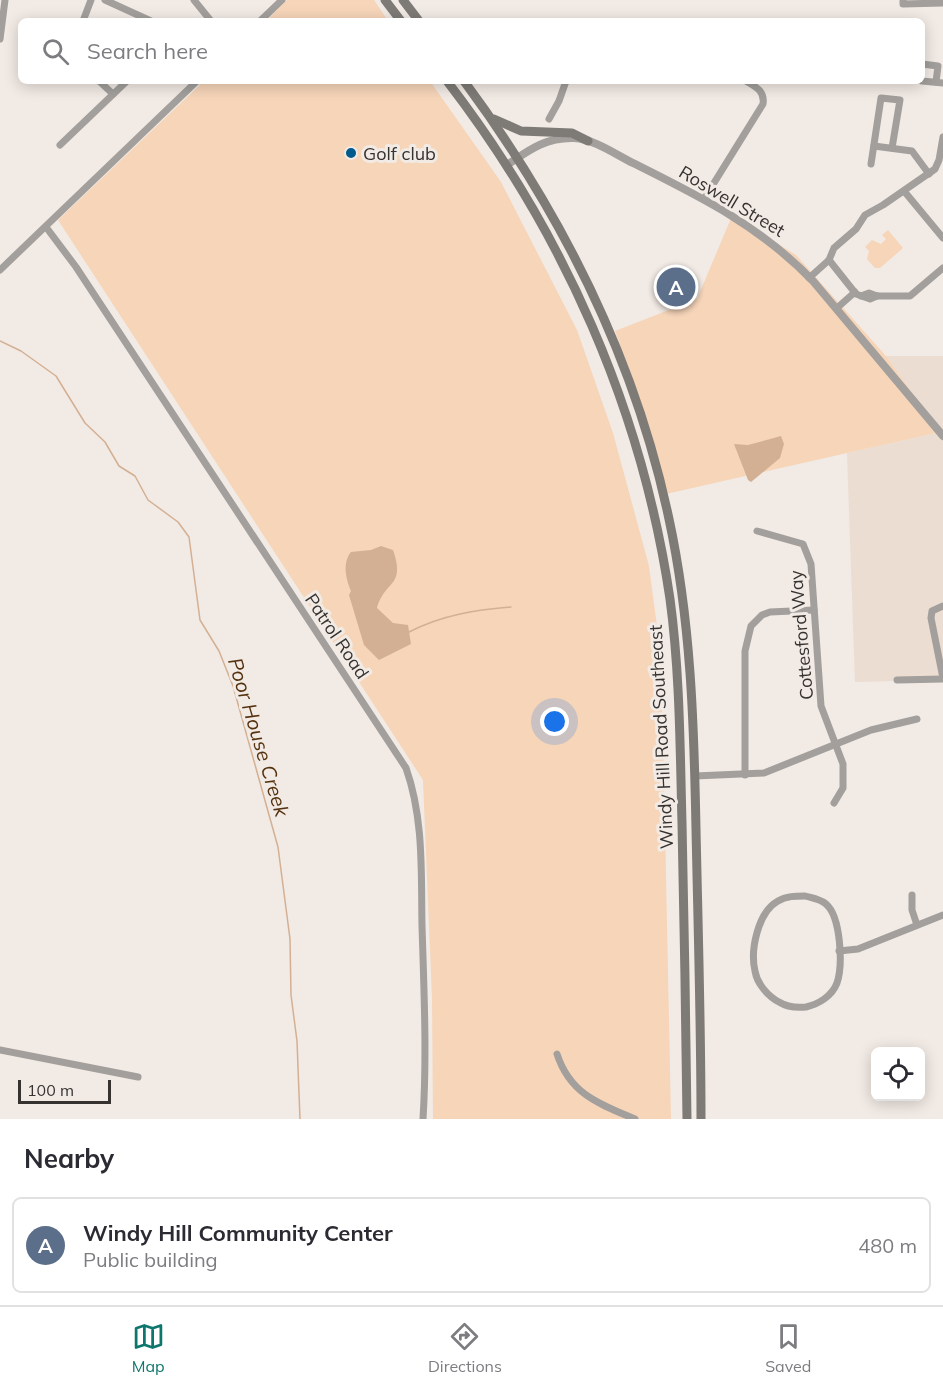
<!DOCTYPE html>
<html lang="en">
<head>
<meta charset="utf-8">
<style>
	:root { --surface:#fff; --page:#f2f2f3; --text:#2b2b33; --muted:#7c7c81; --line:#e1e1e2; --accent:#0f766e }
	body { margin:0; font-family:Mulish,sans-serif; background:var(--page); color:var(--text) }
	.controls { position:absolute; right:18px; bottom:18px; display:grid; overflow:hidden; border-radius:9px; box-shadow:0 3px 15px #0003 }
	.controls button { width:54px; height:54px; display:grid; place-items:center; padding:0; border:0; border-bottom:2px solid var(--line); background:var(--surface); color:var(--text); font:30px sans-serif }
	.scale { position:absolute; left:18px; bottom:15px; width:93px; box-sizing:border-box; padding-left:6px; border:3px solid #353230; border-top:0; font-size:16px; line-height:21px; white-space:nowrap; color:#353230; -webkit-text-stroke:4px #f2eae4; paint-order:stroke }
	.you { position:absolute; left:555px; top:722px; width:21px; height:21px; margin:-15px; border:4px solid #fff; border-radius:50%; background:#1a73e8; box-shadow:0 0 0 9px #1a73e833 }
	.badge { display:grid; place-items:center; width:39px; height:39px; border-radius:50%; background:var(--accent); color:#fff; font-size:20px; font-weight:700 }
	.pin { position:absolute; translate:-50% -50%; border:3px solid #fff; box-shadow:0 2px 6px #0006 }
	.list { margin:0; padding:0; list-style:none }
	h2 { display:flex; justify-content:space-between; align-items:center; height:78px; margin:0; padding:0 24px; font-size:26px }
	h2 small { font-size:20px; font-weight:400; color:var(--muted) }
	.list li { display:grid; grid-template-columns:39px 1fr auto; gap:18px; align-items:center; box-sizing:border-box; height:96px; margin:0 12px 12px; padding:0 12px; border:2px solid var(--line); border-radius:9px }
	.list b { display:block; font-size:22px; white-space:nowrap }
	.list p { margin:0; font-size:20px; white-space:nowrap; color:var(--muted) }
	.list em { font-size:20px; font-style:normal; color:var(--muted) }
	.icon { flex:none; width:33px; height:33px; fill:none; stroke:currentColor; stroke-width:2; stroke-linecap:round; stroke-linejoin:round }
	.map { position:relative; flex:none; width:943px; height:1119px; overflow:hidden }
	.search { position:absolute; background:var(--surface); box-shadow:0 3px 15px #0003; left:18px; right:18px; top:18px; height:66px; display:flex; align-items:center; gap:15px; box-sizing:border-box; padding:0 21px; border-radius:9px; color:var(--muted); font-size:22px }
	.sheet { height:186px; background:var(--surface) }
	nav { display:flex; justify-content:space-around; align-items:center; box-sizing:border-box; height:84px; border-top:2px solid var(--line); background:var(--surface); font-size:16px; color:var(--muted) }
	nav a { display:grid; justify-items:center; gap:3px }
	nav .on { color:var(--accent) }
	.map>svg:first-child { display:block }
</style>
</head>
<body>
<div class="map">
<svg width="943" height="1119" viewBox="0 0 943 1119">
	<rect width="100%" height="100%" fill="#f2eae4"/>
	<!-- built -->
	<polygon fill="#ebddd1" points="886,356 943,356 943,679 937,680 855,682 847,453 940,432"/>
	<!-- green -->
	<g fill="#f6d5b9">
		<polygon points="287,0 374,0 388,21 266,21"/>
		<polygon points="204,81 430,81 501,182 577,330 613,433 649,566 658,634 663,730 671,1119 433,1119 432,998 423,780 58,220"/>
		<polygon points="732,216 796,255 886,356 940,432 666,494 641,402 615,331 697,299"/>
		<polygon points="888,230 903,248 880,268 875,268 867,259 869,251 865,247 872,240 881,244 886,239 882,235"/>
	</g>
	<!-- water -->
	<g fill="#d3b093">
		<polygon points="781,436 784,444 780,458 751,482 748,480 734,444 748,445"/>
		<path d="M381,546L393,550C406,587 385,580 377,608L393,623L408,625L411,644L379,660L364,645L349,595L351,591C346,579 342,563 351,552L371,550Z"/>
	</g>
	<g fill="none" stroke-linecap="round" stroke-linejoin="round">
		<!-- stream -->
		<g stroke="#d3b093" stroke-width="1.5">
			<polyline points="0,341 21,351 56,376 85,423 105,442 119,466 135,476 148,500 178,522 189,537 200,620 219,651 233,686 278,847 290,939 291,995 297,1041 300,1119"/>
			<path d="M409,632C442,615 475,610 511,607"/>
		</g>
		<!-- minor -->
		<g stroke="#a29f9c" stroke-width="7">
			<polyline points="105,0 151,21"/>
			<polyline points="194,0 211,21"/>
			<polyline points="903,0 903,4 943,3"/>
			<polyline points="83,21 91,0"/>
			<polyline points="260,21 282,0"/>
			<polyline points="0,39 5,0"/>
			<polyline points="922,64 938,66 936,82"/>
			<polyline points="99,81 113,94"/>
			<polyline points="922,81 943,83"/>
			<polyline points="549,119 559,101 566,81"/>
			<polyline points="60,145 127,81"/>
			<polyline points="874,146 912,151 929,174"/>
			<polyline points="871,164 881,98 900,100 892,148"/>
			<polyline points="904,191 943,238"/>
			<path d="M704,199L763,104C765,91 756,87 746,81"/>
			<path d="M46,227L76,267L406,768C424,819 421,873 422,926C424,991 427,1055 423,1119"/>
			<polyline points="829,260 856,294 870,299 877,296"/>
			<polyline points="0,270 197,81"/>
			<polyline points="809,278 829,260 834,248 856,229 865,215 883,205 935,169 939,160 943,137"/>
			<polyline points="861,296 869,293 877,296 910,296 943,268"/>
			<polyline points="837,308 855,292"/>
			<polyline points="757,531 803,544 811,564 821,706 843,764 843,788 834,803"/>
			<polyline points="943,606 932,611 931,618 943,678"/>
			<polyline points="897,680 943,679"/>
			<polyline points="745,775 745,651 751,626 762,615 770,612 814,610"/>
			<polyline points="695,776 764,773 871,730 917,719"/>
			<polyline points="912,895 912,910 917,925"/>
			<path d="M805,896C812,898 820,899 826,904C841,917 843,965 837,983C832,996 819,1004 806,1007C796,1008 787,1007 779,1002C768,996 757,984 755,971C750,950 758,912 778,901C786,896 796,896 805,896Z"/>
			<polyline points="839,951 858,949 943,915"/>
			<polyline points="0,1050 138,1077"/>
			<path d="M557,1054C570,1094 599,1104 635,1119"/>
		</g>
		<!-- tertiary -->
		<path stroke="#a29f9c" stroke-width="8" d="M507,165C529,150 546,137 574,138C594,139 615,154 633,163C701,197 759,225 813,281L943,436"/>
		<!-- secondary -->
		<g stroke="#7e7a76" stroke-width="9">
			<polyline points="385,0 401,21"/>
			<polyline points="403,0 419,21"/>
			<path d="M447,81C564,233 642,409 670,599C680,673 680,748 682,823C684,922 686,1020 687,1119"/>
			<path d="M464,81C561,212 635,358 669,519C691,621 694,724 696,829C698,926 701,1022 701,1119"/>
			<polyline points="494,119 521,131 572,133 588,141"/>
		</g>
	</g>
	<!-- markers -->
	<circle fill="#005b8c" stroke="#f2eae4" stroke-width="2" cx="351" cy="153" r="6"/>
	<g text-anchor="middle" dominant-baseline="central" stroke-width="6" stroke-linejoin="round" paint-order="stroke">
		<!-- poi labels -->
		<g font-size="18" fill="#353230" stroke="#f2eae4" text-anchor="start">
			<text x="363" y="153">Golf club</text>
		</g>
		<!-- street labels -->
		<g font-size="18" fill="#353230" stroke="#f2eae4">
			<text transform="translate(732 201) rotate(31)">Roswell Street</text>
			<text transform="translate(801 635) rotate(-95)">Cottesford Way</text>
			<text transform="translate(337 636) rotate(56)">Patrol Road</text>
			<text transform="translate(661 737) rotate(-93)">Windy Hill Road Southeast</text>
		</g>
		<!-- water labels -->
		<g font-size="20" font-style="italic" fill="#55320f" stroke="#f2eae4">
			<text transform="translate(259 737) rotate(73)">Poor House Creek</text>
		</g>
	</g>
</svg>
<div class="controls">
<button><svg class="icon" aria-label="locate" viewBox="0 0 24 24"><circle cx="12" cy="12" r="6"/><path d="M12 2v4M12 18v4M2 12h4M18 12h4"/></svg></button>
</div>
<div class="scale">100 m</div>
<div class="you"></div>
<div class="pin badge" style="left:676px;top:287px;background:#5c6f8a">A</div>
<div class="search"><svg class="icon" aria-label="search" viewBox="0 0 24 24"><circle cx="10" cy="10" r="6"/><path d="M15 15l6 6"/></svg>Search here</div>
</div>
<section class="sheet">
<h2>Nearby<small></small></h2>
<ul class="list">
<li><span class="badge" style="background:#5c6f8a">A</span><div><b>Windy Hill Community Center</b><p>Public building</p></div><em>480 m</em></li>
</ul>
</section>
<nav>
<a class="on"><svg class="icon" aria-label="map" viewBox="0 0 24 24"><path d="M3 6l6-2 6 2 6-2v14l-6 2-6-2-6 2zM9 4v14M15 6v14"/></svg>Map</a>
<a><svg class="icon" aria-label="directions" viewBox="0 0 24 24"><path d="M12 3l9 9-9 9-9-9zM9 14v-3h6M13 9l2 2-2 2"/></svg>Directions</a>
<a><svg class="icon" aria-label="saved" viewBox="0 0 24 24"><path d="M7 4h10v16l-5-4-5 4z"/></svg>Saved</a>
</nav>
</body>
</html>
